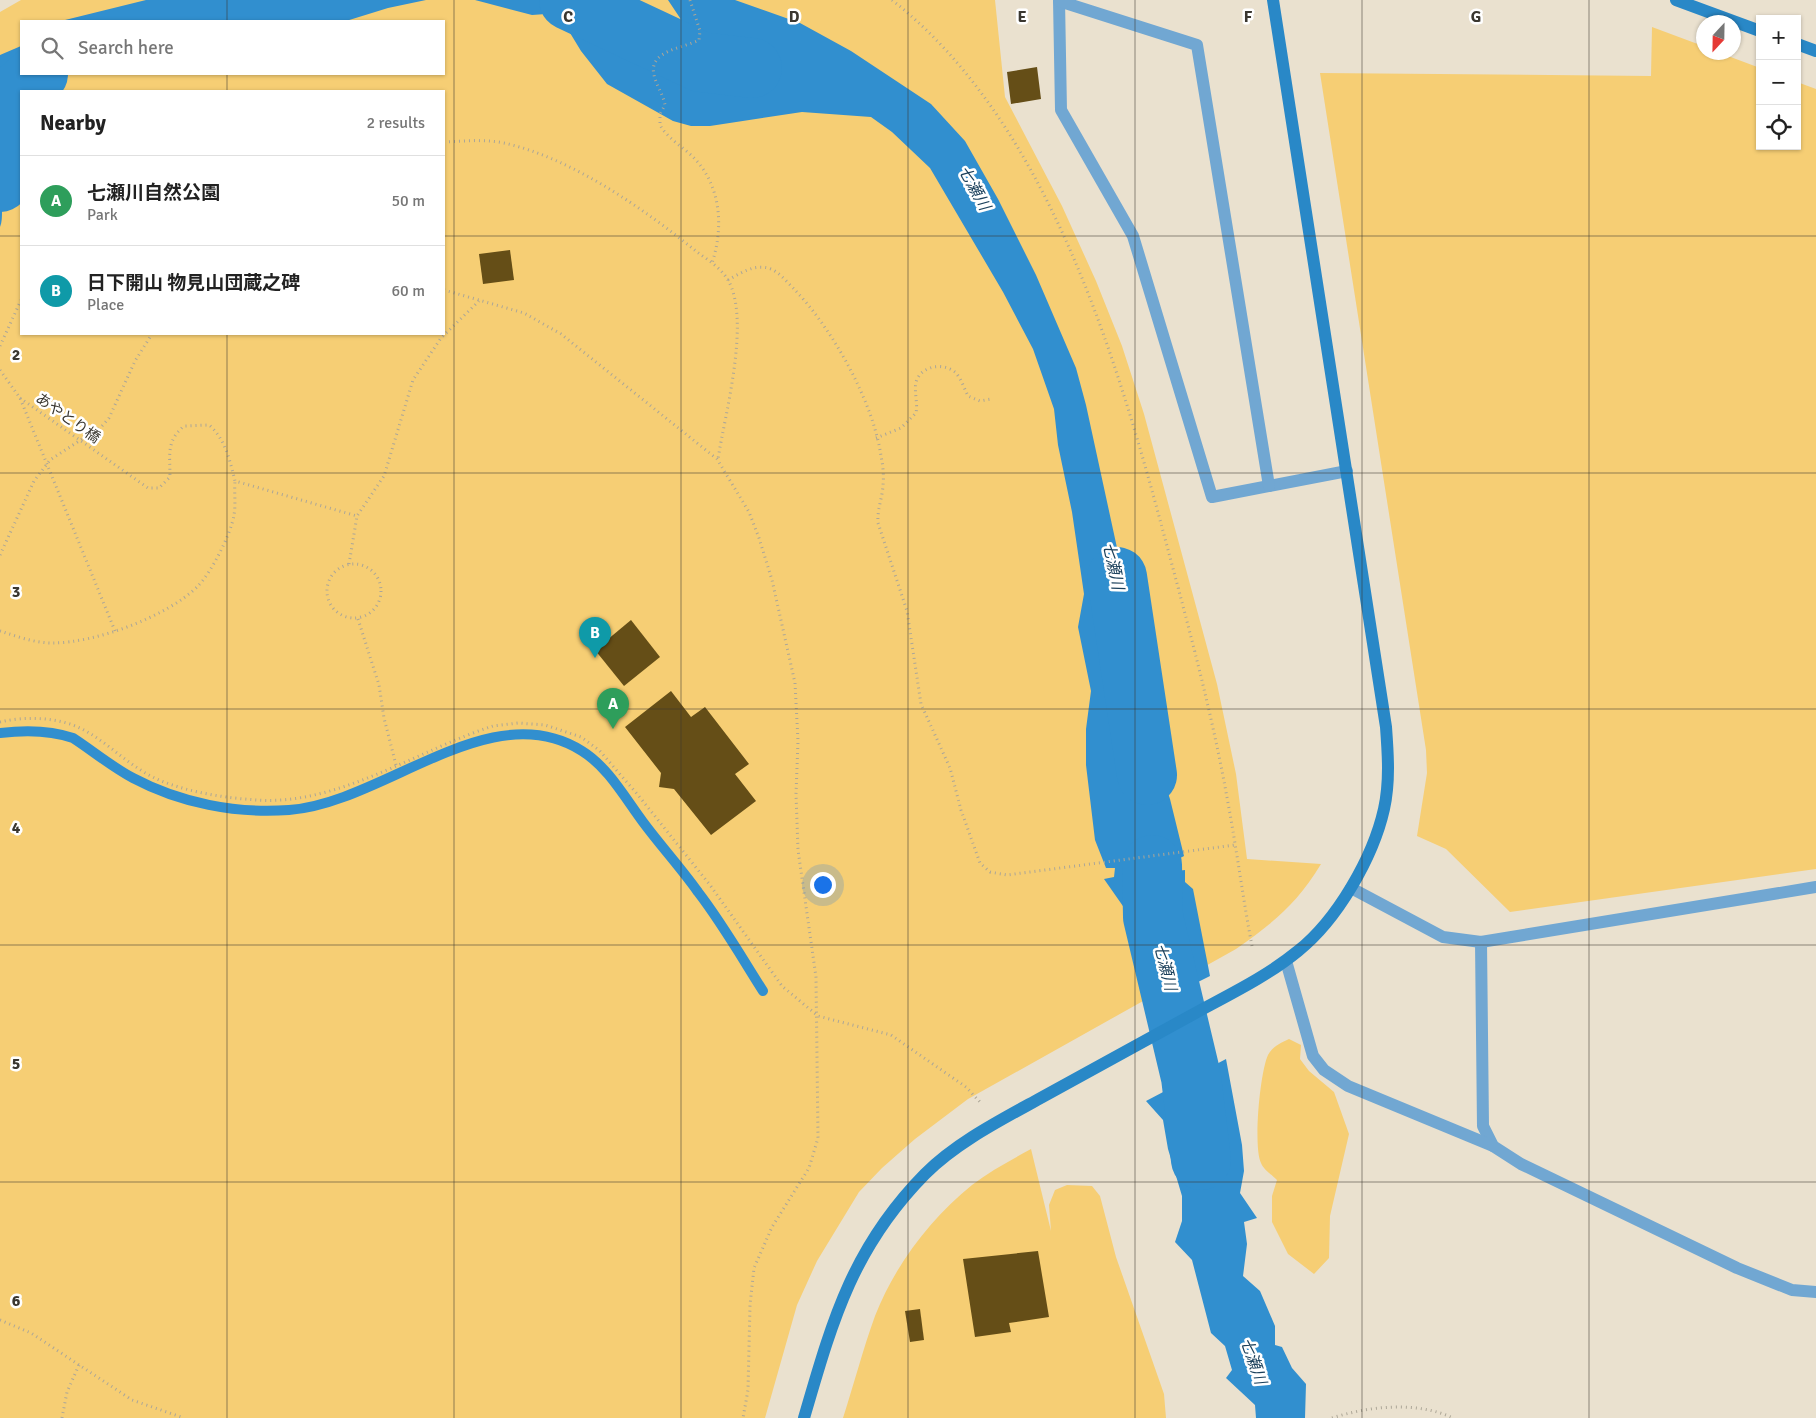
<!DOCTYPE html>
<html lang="en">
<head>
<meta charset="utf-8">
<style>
	:root { --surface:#fff; --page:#f6f6f6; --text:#222; --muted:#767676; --line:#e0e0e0; --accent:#d93025 }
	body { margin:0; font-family:Signika,"Noto Sans JP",sans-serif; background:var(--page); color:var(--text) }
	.controls { position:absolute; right:15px; top:15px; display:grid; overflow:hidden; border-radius:0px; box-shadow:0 1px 4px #0004 }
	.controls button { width:45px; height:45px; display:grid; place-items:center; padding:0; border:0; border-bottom:1px solid var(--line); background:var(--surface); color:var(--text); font:25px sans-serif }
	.compass { position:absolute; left:1696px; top:15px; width:45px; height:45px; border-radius:50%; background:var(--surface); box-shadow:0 1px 4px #0004; rotate:202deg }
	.you { position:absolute; left:822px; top:884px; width:18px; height:18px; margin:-12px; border:4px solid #fff; border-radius:50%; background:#1a73e8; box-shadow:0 0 0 8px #1a73e833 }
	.badge { display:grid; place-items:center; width:32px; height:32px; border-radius:50%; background:var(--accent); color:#fff; font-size:16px; font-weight:700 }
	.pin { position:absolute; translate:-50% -41px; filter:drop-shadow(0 1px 2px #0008) }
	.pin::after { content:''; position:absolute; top:26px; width:18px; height:15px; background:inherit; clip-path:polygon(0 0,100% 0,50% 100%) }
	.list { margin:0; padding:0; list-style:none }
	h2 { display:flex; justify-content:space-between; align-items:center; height:65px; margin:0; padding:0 20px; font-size:21px }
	h2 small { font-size:16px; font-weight:400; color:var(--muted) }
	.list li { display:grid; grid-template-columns:32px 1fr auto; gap:15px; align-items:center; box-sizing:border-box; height:90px; padding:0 20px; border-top:1px solid var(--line) }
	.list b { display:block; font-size:19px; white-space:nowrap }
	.list p { margin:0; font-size:16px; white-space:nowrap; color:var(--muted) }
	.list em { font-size:16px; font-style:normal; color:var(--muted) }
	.icon { flex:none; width:28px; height:28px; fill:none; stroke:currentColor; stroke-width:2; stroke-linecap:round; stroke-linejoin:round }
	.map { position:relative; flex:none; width:1816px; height:1418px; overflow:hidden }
	.search { position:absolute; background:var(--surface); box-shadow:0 1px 4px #0004; left:20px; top:20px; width:425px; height:55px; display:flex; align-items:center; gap:12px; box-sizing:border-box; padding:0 18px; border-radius:0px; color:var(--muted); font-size:19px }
	.panel { position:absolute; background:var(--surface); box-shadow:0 1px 4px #0004; left:20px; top:90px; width:425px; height:245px; border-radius:0px }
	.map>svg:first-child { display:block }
</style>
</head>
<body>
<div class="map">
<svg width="1816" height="1418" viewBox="0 0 1816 1418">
	<rect width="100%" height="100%" fill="#eae1cf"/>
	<!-- green -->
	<g fill="#f6ce74" fill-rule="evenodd">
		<path d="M21,0H995L1005,97L1062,206L1096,281L1122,346L1144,414L1217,684L1236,774L1247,859L1321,864C1296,905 1274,922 1236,949L968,1099L915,1139L882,1168L859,1192L817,1261L797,1305L765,1418H0V12ZM21,21H444V74H21ZM21,91H444V334H21Z"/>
		<polygon points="1652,27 1703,46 1704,52 1720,53 1760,68 1760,146 1797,146 1797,82 1816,89 1816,869 1510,912 1446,849 1417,836 1427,773 1426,750 1320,73 1651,76"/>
		<path d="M1289,1039L1301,1045L1300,1059L1309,1071L1334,1092L1349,1134L1330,1216L1329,1258L1314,1274L1288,1254L1272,1222V1196L1277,1180C1272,1175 1263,1169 1261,1163C1253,1146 1260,1072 1268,1055C1273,1046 1281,1043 1289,1039Z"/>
		<path d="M1031,1149L1051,1231L1049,1205L1055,1190L1067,1185L1092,1186L1100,1196L1116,1257L1164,1394L1166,1418H843C854,1384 863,1349 875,1316C895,1265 930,1219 972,1185C990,1171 1011,1160 1031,1149Z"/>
	</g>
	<!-- water -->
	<g fill="#318fcf">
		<polygon points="146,0 426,0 388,8 346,21 61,21"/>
		<polygon points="475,0 566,0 572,2 578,0 603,0 585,9 617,43 642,51 667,53 685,35 680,18 668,0 735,0 800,23 851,51 931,104 965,141 998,199 1036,275 1076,368 1086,405 1124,580 1130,632 1130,663 1137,700 1170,799 1184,856 1171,863 1176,871 1185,870 1185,882 1193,889 1210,976 1192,985 1173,934 1165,935 1160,948 1158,972 1151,994 1155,1006 1146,1011 1143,998 1148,953 1145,944 1134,930 1125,909 1104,879 1114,877 1115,868 1106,868 1095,840 1086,765 1086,729 1091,691 1078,627 1084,594 1072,512 1058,445 1054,409 1033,349 1003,292 930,168 892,132 871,117 802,112 710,126 691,126 673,121 607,84 581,51 564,23 546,14 532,15"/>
		<path d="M21,46V74H42L28,83L29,91H21V168C18,178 8,184 4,195C0,205 4,217 0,227V55Z"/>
		<polygon points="1226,1059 1242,1145 1244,1171 1240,1193 1257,1218 1244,1222 1247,1244 1243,1276 1260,1291 1275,1326 1275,1345 1282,1347 1292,1368 1306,1384 1305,1418 1256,1418 1255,1405 1226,1378 1232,1370 1225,1346 1211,1333 1192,1260 1175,1242 1182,1221 1182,1196 1168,1149 1163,1120 1146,1101"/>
	</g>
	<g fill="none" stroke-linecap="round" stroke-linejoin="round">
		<!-- stream -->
		<path stroke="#318fcf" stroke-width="10" d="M0,733C24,730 50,730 73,738C93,751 112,767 133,778C180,803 236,814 289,810C384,803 491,693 582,751C608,767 625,798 643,822C660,845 681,868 698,892C722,923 742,958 763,991"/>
		<!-- river -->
		<g stroke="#318fcf" stroke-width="60">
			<polyline points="569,0 701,62 752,68"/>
			<polyline points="0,182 9,158 19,91 38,74"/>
			<polyline points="1117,577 1147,775"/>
			<polyline points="1152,865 1153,917 1191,1077 1201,1160"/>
		</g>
	</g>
	<!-- building -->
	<g fill="#654e17">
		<polygon points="1037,67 1041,99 1011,104 1007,72"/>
		<polygon points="510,250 514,280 483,284 479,254"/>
		<polygon points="631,620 660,657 624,686 595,650"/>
		<polygon points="671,691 691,717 705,707 749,764 735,774 756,801 711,835 674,789 659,787 661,773 625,727"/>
		<polygon points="1038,1251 1049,1317 1009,1323 1011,1332 975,1337 963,1259"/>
		<polygon points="920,1309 924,1340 910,1342 905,1311"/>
	</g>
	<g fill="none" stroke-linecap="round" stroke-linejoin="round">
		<!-- path -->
		<g stroke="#aca697" stroke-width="3" stroke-dasharray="1 4" stroke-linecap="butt">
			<path d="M690,0L700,31L699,40C685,48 648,50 654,75C656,85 663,94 665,105L660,114V125C667,138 683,147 693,157C721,185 724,227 712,263"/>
			<path d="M892,0C1046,121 1114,349 1163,531C1187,621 1212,712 1228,803C1237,851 1243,899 1252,946"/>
			<path d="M444,142C464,141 484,139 504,143C572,158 644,209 697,252C708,260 721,268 728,280C751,320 725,414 718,459"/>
			<path d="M728,280C741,273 755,263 771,269C780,273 787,282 794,289C832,328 873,401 881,456C883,465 884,476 883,486C882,499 877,510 878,523L907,611L921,704L950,768L961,810L980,863L990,872L1007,875L1235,845"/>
			<polyline points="444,290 524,313 561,334 717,459 749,512 759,538 772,580 795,683 798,741 796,794 798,850 816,977 818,1138 809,1168 772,1227 754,1268 750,1305 748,1390 743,1418"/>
			<polyline points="0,346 21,300"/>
			<polyline points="0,370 20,398 115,631"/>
			<path d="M20,398L148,488H159L170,477C170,455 166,441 184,426L209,425C225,438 230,461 235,481L357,516"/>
			<path d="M876,438L901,428L916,413C918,403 914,393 916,382C921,366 942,362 955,372C961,378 964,388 968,396L980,401L991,399"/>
			<polyline points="0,555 34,481 50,460 102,426 109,418 135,361 152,334"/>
			<circle cx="354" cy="591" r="27"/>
			<polyline points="349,564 357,516 384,476 413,380 441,338 479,301"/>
			<polyline points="358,619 379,685 384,718 396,765"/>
			<path d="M0,631C16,636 34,643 52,643C95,643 167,617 198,586C211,573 231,534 234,515C236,504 234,492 235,481"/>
			<path d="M0,722C25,716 59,717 82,729C111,744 132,770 164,782C193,793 226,798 257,800C337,806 418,750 493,726L518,723L545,725L581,737L599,750L638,795L710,885L782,986L818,1016L891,1035L966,1087L980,1102"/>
			<polyline points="0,1320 31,1333 132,1400 184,1418"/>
			<polyline points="62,1418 67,1392 79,1365"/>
			<path d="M1332,1418C1369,1406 1417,1401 1453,1418"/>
		</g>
		<!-- lane -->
		<g stroke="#71a7d2" stroke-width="12">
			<polyline points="1059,0 1061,110 1133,236 1212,497 1347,471"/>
			<polyline points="1059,1 1197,45 1269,486"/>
		</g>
		<!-- street -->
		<g stroke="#71a7d2" stroke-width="12">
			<polyline points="1351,888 1443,937 1481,942 1816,887"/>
			<polyline points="1481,942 1483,1126 1493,1146 1521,1164 1737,1268 1792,1290 1816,1292"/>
			<polyline points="1286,961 1313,1056 1324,1070 1348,1086 1493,1146"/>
		</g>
		<!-- secondary -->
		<g stroke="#2988c7" stroke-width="12">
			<polyline points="1676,0 1760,31"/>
			<polyline points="1797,44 1816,51"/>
			<path d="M804,1418C832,1322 852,1248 925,1174C956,1143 999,1121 1037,1100C1088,1072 1139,1044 1190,1016C1226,996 1265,978 1298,951C1337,920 1373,858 1384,809C1390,782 1388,754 1386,727L1273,0"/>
		</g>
	</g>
	<!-- grid -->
	<path fill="none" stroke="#3a3730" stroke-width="1" stroke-opacity="0.55" d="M227,0V21M454,0V1418M681,0V1418M908,0V1418M1135,0V1418M1362,0V1418M1589,0V1418M227,74V91M0,236H21M444,236H1816M227,334V1418M0,473H1816M0,709H1816M0,945H1816M0,1182H1816"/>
	<g text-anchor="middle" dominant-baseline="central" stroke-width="5" stroke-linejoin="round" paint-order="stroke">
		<!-- street labels -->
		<g font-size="15" fill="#3a3730" stroke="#fff">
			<text transform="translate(68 418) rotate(35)">あやとり橋</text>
		</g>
		<!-- water labels -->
		<g font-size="16" font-style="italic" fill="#1c415c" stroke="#fff">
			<text transform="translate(974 188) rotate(61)">七瀬川</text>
			<text transform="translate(1113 566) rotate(78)">七瀬川</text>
			<text transform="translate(1165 967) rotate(76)">七瀬川</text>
			<text transform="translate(1253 1361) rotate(71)">七瀬川</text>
		</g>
	</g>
	<g font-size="16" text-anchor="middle" font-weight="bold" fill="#3a3730" stroke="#fff" stroke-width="5" stroke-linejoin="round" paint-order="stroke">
		<text x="568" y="22">C</text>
		<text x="794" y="22">D</text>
		<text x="1022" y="22">E</text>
		<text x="1248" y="22">F</text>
		<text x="1476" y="22">G</text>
		<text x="16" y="360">2</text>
		<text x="16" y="597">3</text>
		<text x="16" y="833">4</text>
		<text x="16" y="1069">5</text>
		<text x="16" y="1306">6</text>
	</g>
</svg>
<div class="controls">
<button>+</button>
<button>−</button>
<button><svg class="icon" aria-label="locate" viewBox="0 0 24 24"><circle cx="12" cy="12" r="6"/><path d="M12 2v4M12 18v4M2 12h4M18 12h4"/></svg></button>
</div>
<svg class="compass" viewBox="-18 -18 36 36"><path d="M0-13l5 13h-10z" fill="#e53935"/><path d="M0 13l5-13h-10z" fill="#767676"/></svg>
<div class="you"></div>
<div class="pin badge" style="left:613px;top:729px;background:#2e9e5b">A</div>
<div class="pin badge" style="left:595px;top:658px;background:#0f9aa8">B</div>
<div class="search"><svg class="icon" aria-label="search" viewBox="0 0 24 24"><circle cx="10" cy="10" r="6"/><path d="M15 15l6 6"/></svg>Search here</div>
<section class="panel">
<h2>Nearby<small>2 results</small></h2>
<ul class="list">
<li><span class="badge" style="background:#2e9e5b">A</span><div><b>七瀬川自然公園</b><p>Park</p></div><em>50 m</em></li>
<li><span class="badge" style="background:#0f9aa8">B</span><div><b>日下開山 物見山団蔵之碑</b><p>Place</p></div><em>60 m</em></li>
</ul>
</section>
</div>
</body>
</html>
